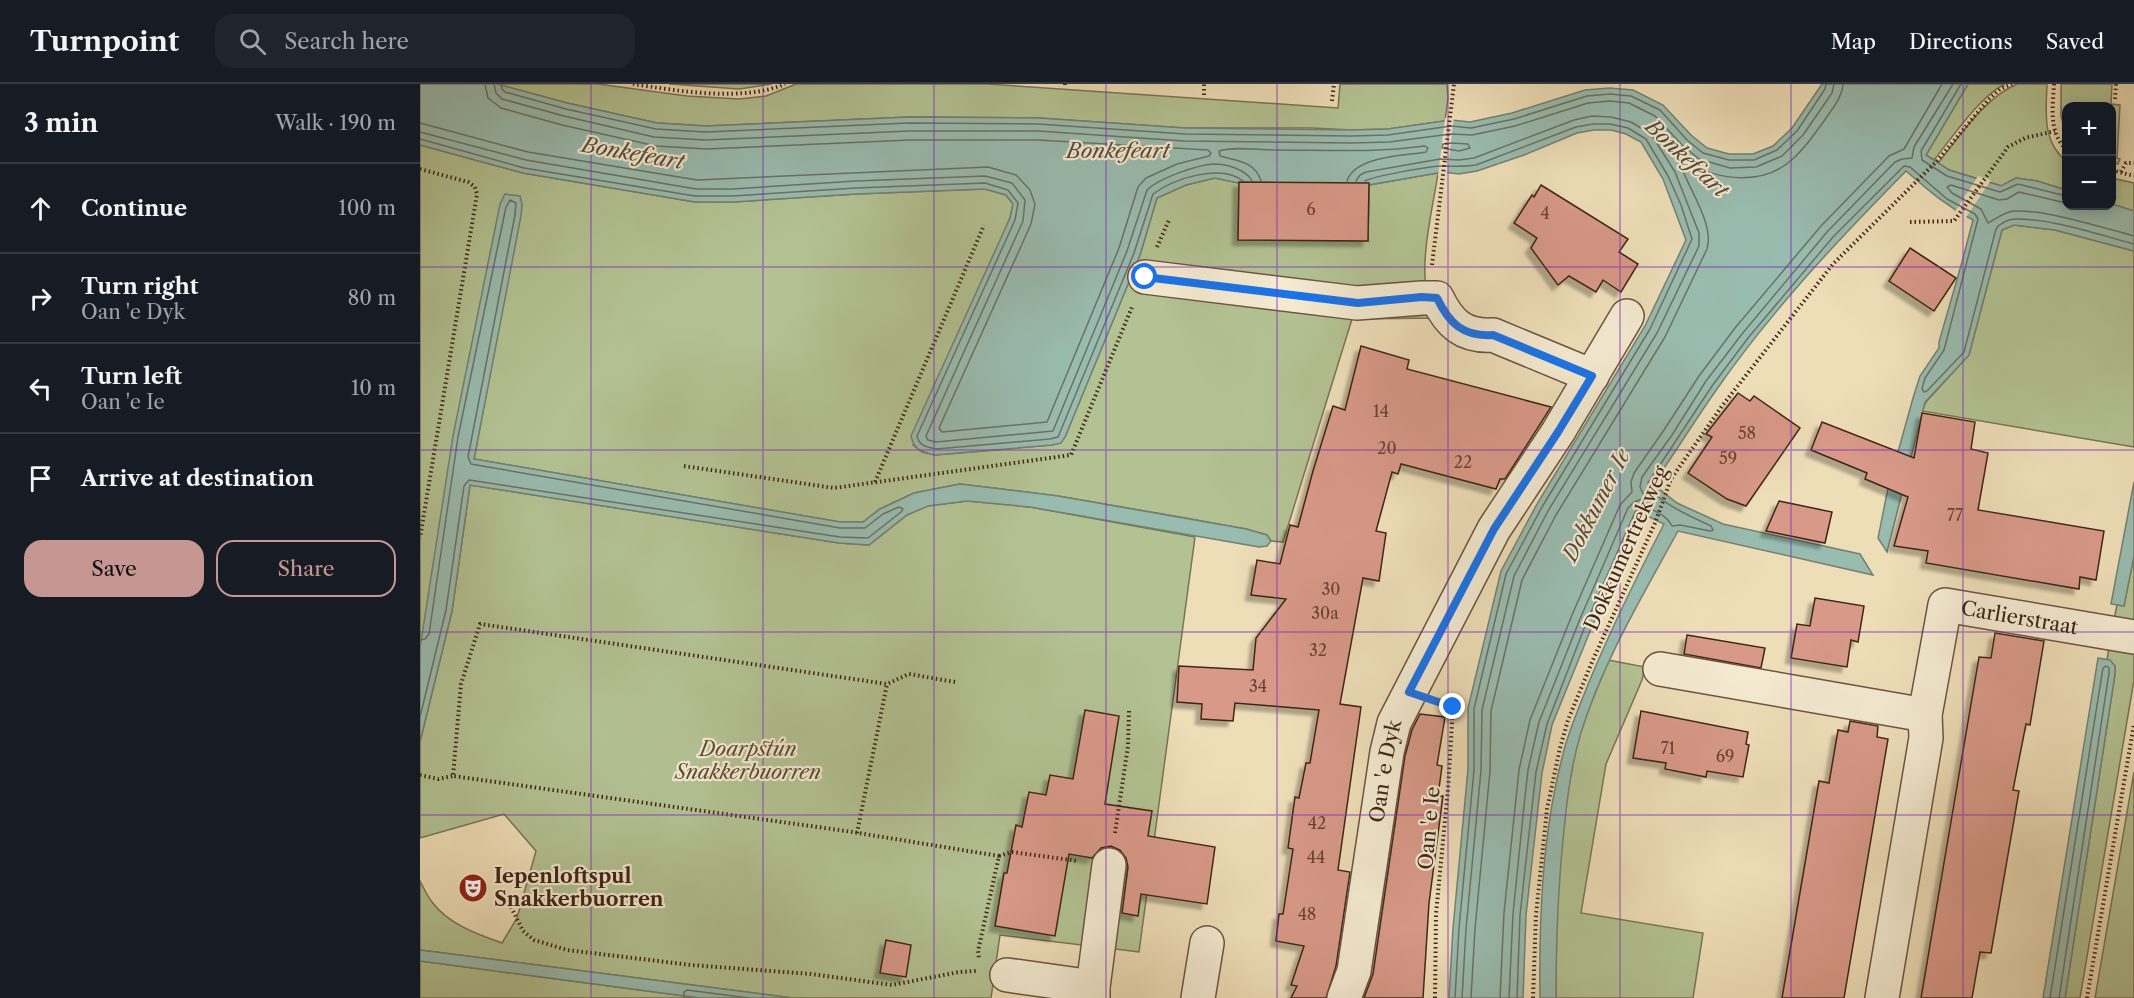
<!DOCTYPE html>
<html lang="en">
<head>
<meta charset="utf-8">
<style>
	:root { --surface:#171b24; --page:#20242c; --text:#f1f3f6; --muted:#9ea1a6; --line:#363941; --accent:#c59692 }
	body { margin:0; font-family:"Libre Caslon Text",serif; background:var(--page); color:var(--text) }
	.controls { position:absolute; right:18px; top:18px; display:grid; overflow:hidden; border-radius:12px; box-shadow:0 3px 15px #0003 }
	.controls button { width:54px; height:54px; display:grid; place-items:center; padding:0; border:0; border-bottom:2px solid var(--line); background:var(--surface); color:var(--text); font:30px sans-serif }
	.stop { position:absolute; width:18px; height:18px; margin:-14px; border:4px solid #1a73e8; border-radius:50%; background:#fff }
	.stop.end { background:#1a73e8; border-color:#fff; box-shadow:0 2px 6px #0008 }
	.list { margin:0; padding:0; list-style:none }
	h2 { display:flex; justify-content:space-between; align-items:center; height:78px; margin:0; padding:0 24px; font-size:26px }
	h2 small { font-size:20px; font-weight:400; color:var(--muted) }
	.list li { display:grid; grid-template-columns:39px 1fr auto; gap:18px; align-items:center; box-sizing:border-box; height:90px; padding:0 24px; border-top:2px solid var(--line) }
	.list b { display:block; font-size:22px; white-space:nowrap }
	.list p { margin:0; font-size:20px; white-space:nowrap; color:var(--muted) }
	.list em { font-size:20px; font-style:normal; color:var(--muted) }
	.actions { display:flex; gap:12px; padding:18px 24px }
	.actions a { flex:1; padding:14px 0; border:2px solid var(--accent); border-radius:18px; text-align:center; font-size:21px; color:var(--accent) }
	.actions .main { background:var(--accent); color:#111 }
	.icon { flex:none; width:33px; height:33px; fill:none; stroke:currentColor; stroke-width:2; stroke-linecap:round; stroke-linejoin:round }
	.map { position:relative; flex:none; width:1714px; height:914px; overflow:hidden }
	header { display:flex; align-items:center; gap:36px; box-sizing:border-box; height:84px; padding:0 30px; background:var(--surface); border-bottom:2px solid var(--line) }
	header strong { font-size:28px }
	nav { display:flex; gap:33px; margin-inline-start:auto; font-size:21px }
	.search { width:420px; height:54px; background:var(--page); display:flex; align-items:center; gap:15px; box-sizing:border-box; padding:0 21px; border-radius:18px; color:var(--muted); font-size:22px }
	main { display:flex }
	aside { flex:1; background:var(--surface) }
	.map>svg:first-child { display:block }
</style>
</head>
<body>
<header>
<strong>Turnpoint</strong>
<div class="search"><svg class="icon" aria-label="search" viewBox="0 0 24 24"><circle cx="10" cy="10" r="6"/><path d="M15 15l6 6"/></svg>Search here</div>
<nav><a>Map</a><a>Directions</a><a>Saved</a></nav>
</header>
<main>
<aside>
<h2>3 min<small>Walk · 190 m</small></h2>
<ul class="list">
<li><svg class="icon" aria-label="ahead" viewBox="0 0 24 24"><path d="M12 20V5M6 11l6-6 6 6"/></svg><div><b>Continue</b></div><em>100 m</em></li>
<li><svg class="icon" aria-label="right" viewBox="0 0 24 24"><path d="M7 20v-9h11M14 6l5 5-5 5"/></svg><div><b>Turn right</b><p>Oan 'e Dyk</p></div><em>80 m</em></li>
<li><svg class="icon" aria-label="left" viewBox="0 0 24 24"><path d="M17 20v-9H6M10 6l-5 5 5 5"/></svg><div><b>Turn left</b><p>Oan 'e Ie</p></div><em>10 m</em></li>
<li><svg class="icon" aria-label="arrive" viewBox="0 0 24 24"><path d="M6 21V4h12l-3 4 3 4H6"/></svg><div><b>Arrive at destination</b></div></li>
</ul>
<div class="actions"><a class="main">Save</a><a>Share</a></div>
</aside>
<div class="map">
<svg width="1714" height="914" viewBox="0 0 1714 914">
	<defs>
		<filter id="shadow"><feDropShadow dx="-5.5" dy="5.5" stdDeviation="1.5" flood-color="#0004"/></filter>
	</defs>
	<rect width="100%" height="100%" fill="#eedeb8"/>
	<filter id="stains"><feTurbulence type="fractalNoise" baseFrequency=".00333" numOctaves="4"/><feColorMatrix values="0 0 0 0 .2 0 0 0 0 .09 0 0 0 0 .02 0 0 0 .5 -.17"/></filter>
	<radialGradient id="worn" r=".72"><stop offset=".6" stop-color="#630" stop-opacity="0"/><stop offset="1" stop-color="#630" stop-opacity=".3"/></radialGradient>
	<!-- green -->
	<g fill="#b3c293" stroke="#7a7456" stroke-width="1.5">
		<polygon points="77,0 178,0 267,12 319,15 346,12 376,0 567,0 918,24 920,0 1027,0 1028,14 1025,37 968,45 931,46 892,44 765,44 619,34 489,33 286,42 237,39 147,19"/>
		<polygon points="249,0 352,0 319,5"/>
		<path d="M1548,0H1585C1561,11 1531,55 1514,76L1506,71Z"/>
		<path d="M1597,0H1627C1626,29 1622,57 1646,77V106L1617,97L1596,94L1582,102L1529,86L1518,79C1541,51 1563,15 1597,0Z"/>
		<polygon points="1641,0 1692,0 1691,20 1700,21 1697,74 1700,75 1698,80 1692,78 1692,22 1646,22 1646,51 1641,32"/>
		<path d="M0,61L103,89L275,118H313L436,110L565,105L586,111L593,120L590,134L493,361L502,368L515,371L632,361L641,358L645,353L720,171L737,114L766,101L795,94L819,99L948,157L949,101L1018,89C1013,127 991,201 1018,234L932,235L863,458L851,457L847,451L826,445L760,433L638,412L540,400L494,409L460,425L443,438H420L54,375L102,120L0,564Z"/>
		<polygon points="1692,94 1714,99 1714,127 1692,120"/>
		<polygon points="1594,141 1635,146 1714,167 1714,363 1502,327 1506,318 1549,271 1582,146"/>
		<path d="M50,401L419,459L449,461L487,431L507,422L547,417L610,423L775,453L719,868L580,851L571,914H373L0,866V797C4,804 7,812 12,818C28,840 57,850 82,859L97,834L116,767L84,730L0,754V658L32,527Z"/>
		<polygon points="1714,472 1714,539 1694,536 1697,521 1704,522"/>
		<polygon points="1689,563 1714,568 1714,596 1660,914 1645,914 1695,590 1695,582 1687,576"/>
		<path d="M1188,576L1225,583L1222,596L1186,680L1161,829L1283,849L1273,914H1136C1136,827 1137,738 1159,654C1166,628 1179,602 1188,576Z"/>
		<polygon points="1714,688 1714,914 1675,914"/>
		<polygon points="0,877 250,910 280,914 0,914"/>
	</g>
	<!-- water -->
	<g fill="#99bcb0" stroke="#758073" stroke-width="1.5">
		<path d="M0,0H77L147,19L237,39L286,42L489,33L619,34L765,44L932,46L968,45L1031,36L1050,38L1092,29L1165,6L1190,4L1213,6L1243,21L1271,51L1287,64L1309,70H1333L1353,62L1372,44L1402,0H1548L1506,71L1529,86L1581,102L1596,94L1617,97L1646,106V122L1692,120L1714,127V167L1635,146L1594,141L1582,146L1549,271L1505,318L1467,468L1458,454L1468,404L1493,314L1500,292L1519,264V258L1542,178L1553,136C1525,121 1509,107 1486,87C1419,155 1351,227 1297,305C1275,336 1255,369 1233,400L1257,419L1303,440L1440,470L1453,491L1258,447C1222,513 1182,579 1160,652C1151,682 1147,714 1144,746C1138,802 1136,857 1136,914H1120C1119,835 1122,751 1142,674C1146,655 1154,636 1161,618C1185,556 1214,498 1244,440L1221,429L1173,540L1132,641L1122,689L1106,831L1103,914H1029L1033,844L1048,685V624L1081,487L1117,420L1225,242L1266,156L1243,95L1221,58L1206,50L1191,46H1174L1157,49L1104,71L1057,87L1039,90L1023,88L949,101L948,157L818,156L819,99L795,94L766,101L737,114L720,171L645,353L641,359L632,361L515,371C502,368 494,366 491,352L590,134L593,120L586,111L565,105L436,110L313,118H275L103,89L0,61Z"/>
		<polygon points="85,110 100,112 102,120 101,132 54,375 420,438 443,438 460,425 494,409 540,400 638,412 826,445 847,451 851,457 847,462 839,463 610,423 547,417 508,422 487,431 449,461 419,459 50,401 32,527 0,658 0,564 33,352 80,120"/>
		<polygon points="1714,398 1714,472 1704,522 1691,520"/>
		<polygon points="1678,574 1690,576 1695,582 1695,590 1645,914 1623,914"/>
		<polygon points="0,866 373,914 280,914 0,877"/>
	</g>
	<!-- pier -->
	<g fill="#eedeb8">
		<polygon points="1034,33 1027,92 1018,92 1025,34"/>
		<polygon points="1558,92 1571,96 1545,135 1534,129"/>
	</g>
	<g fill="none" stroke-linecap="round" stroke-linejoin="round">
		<!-- shore -->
		<g stroke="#6c7164" stroke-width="1.5">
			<polyline points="74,0 76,9 82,15 144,32 234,53 285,56 489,47 618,47 764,57 931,59 969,58 1031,50 1052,51 1095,42 1168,19 1190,17 1209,19 1235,32 1262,61 1279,75 1310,84 1336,83 1362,72 1383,51 1412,9 1414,0"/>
			<polyline points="81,0 82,5 85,8 146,25 236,45 285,48 489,39 618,40 765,50 931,52 968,51 1031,42 1051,44 1094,35 1167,12 1190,10 1211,12 1240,26 1267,56 1283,69 1309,76 1334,76 1357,66 1377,47 1405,5 1406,0"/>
			<polyline points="1541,0 1501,67 1502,76 1527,92 1580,108 1598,100 1646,112"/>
			<polyline points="0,39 108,68 277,96 568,83 596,91 610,106 615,120 611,140 519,344 522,348 627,338 699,164 718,103 726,94 757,80 789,72 791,69 788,66 618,56 490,56 287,65 236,62 142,41 81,24 68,14 65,0"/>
			<path d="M0,48L106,76L276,105H313L436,97L565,92L592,99L605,116L603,137L506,352L508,356L516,358L633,347L707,167L727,106C739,94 777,81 794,80C806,80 826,85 832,97"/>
			<path d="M0,55L104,84L275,112H313L436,104L565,99L588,106L598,119L595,136L497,352C499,362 507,363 516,365L630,355L638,353L714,169L733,110C753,95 801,79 823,97"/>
			<polygon points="1031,59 1048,60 1050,64 1039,67 1022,64 1023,60"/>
			<path d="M841,97C835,77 817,77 800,72L799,67C815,62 838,66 855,66C906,66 954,69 1005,62L1008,64L1006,68C983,72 935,72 927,97"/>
			<polyline points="936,97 940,91 946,88 1020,75 1039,76 1054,74 1154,36 1172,32 1191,33 1211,38 1231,50 1255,88 1279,149 1279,162 1237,249 1128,427 1094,492 1062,626 1061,686 1046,845 1042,914"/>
			<path d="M945,97C954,92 1010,82 1023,82C1034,82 1044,83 1056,81L1156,43L1173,40H1190L1208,44L1226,55L1248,92L1261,121L1272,155L1230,245L1122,423L1086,490L1054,625V686L1039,844L1035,914"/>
			<path d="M1646,119L1599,108L1587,115L1579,116L1531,101L1527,103L1532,109L1561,125L1568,139C1576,135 1584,128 1594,127C1628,126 1680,143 1714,152"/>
			<polyline points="0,556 5,555 9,550 38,353 86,123 90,116 96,119 95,131 48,373 51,380 420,444 445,444 463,430 479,423 483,425 481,428 448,454 420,453 49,396 44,402 26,526 0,633"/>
			<polyline points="264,914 264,908 267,906 329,914"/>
			<path d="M1051,914L1055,845L1070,687L1071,627L1102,496L1136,431L1245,253L1287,165C1295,138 1265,101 1259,75L1263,74C1291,96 1338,102 1368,79C1383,67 1393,52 1404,37C1412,25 1422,14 1423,0"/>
			<polyline points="1080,914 1084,829 1099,686 1110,636 1152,531 1200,421 1212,408 1211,398 1214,389 1244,346 1279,292 1315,244 1401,142 1469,72 1484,65 1522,0"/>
			<polyline points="1089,914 1093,830 1104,722 1108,686 1119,638 1160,535 1208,424 1214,418 1225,414 1220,403 1222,393 1252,351 1286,297 1322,250 1407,148 1475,78 1482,75 1492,74 1494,63 1533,0"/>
			<path d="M1097,914L1100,831L1112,723L1116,688L1127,640L1167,537L1216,426C1229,420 1247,432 1252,442L1260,441L1290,447L1293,446L1291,442C1276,435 1230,415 1228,399L1292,302L1328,254L1413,153L1484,82L1490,83L1527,115L1555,130L1558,135L1524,266L1505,294L1502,305L1504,308L1507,307L1544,268L1576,145C1579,140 1588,135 1595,135C1635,135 1676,150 1714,160"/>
			<polyline points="1630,914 1683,584 1686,582 1689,584 1689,589 1639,914"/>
		</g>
	</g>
	<!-- building -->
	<g fill="#d89988" stroke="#402618" stroke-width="1.5" filter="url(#shadow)">
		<polygon points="819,98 949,99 948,157 818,156"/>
		<polygon points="1121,101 1208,155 1199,168 1218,180 1201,208 1183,196 1176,208 1149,192 1138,201 1111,164 1117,154 1094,139 1112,111 1114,113"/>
		<polygon points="1490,164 1536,194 1514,227 1469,197"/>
		<polygon points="941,262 989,276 987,285 1131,323 1085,395 1080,395 1076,405 981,380 978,390 972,388 956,447 966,449 959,497 943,494 920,620 941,623 918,786 930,788 916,882 906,914 871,914 877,902 871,901 884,862 856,857 859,830 863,830 873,765 868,764 875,713 879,714 886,679 890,679 899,626 815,619 813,637 781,635 782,620 757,618 759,582 833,586 836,554 866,515 831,511 837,476 860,480 870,441 878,443 893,387 913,322 925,326"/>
		<polygon points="1318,309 1330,317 1334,312 1380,344 1326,422 1307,415 1268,389 1292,353 1286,350"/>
		<polygon points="1502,329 1555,338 1551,365 1568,369 1558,426 1684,447 1676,496 1660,493 1659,505 1506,479 1508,467 1474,462 1488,413 1445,395 1447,389 1391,366 1402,338 1494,374"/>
		<polygon points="1359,417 1412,428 1405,459 1346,447"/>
		<polygon points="1395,514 1444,522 1438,558 1431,556 1427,583 1371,574 1377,540 1390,542"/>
		<polygon points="1575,549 1624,557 1610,641 1606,640 1593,706 1599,707 1571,869 1560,868 1552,914 1501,914 1559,573 1571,574"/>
		<polygon points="1267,551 1345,564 1341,584 1264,570"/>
		<polygon points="665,626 699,632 685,720 732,727 728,752 795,763 787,820 721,810 718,832 702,829 708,783 706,774 700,766 691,762 681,764 672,774 649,770 635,852 575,842 584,789 587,789 596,741 602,743 609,708 626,711 630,691 653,695"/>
		<polygon points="1221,627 1328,648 1326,660 1329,661 1323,693 1287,687 1286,693 1245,685 1246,679 1213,674"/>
		<polygon points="1000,630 1025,633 1017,681 1022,682 1018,712 1023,712 1009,819 1003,914 944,914 953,890 985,672 992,646"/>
		<polygon points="1430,637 1458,642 1457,653 1468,655 1424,914 1362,914 1399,697 1409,699 1418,646 1428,648"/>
		<polygon points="466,856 491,861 486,893 460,889"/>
	</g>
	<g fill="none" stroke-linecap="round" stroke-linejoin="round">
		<!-- minor casing -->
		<g stroke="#6c5440" stroke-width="36">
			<g id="minor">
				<path d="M725,193L937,219L1002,214H1017C1029,239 1043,253 1073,251L1172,292"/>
				<polyline points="1240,585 1505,631"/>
				<polyline points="587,891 673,903"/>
				<polyline points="673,914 673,903 689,781"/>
				<polyline points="778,914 787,859"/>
				<path id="s1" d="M924,914L934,887L967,668L974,639L1074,445L1138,348L1207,232"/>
				<path id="s2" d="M1462,914L1506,654L1505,631L1525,521L1714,553"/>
			</g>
		</g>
		<!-- path -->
		<g stroke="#402618" stroke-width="4" stroke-dasharray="1.5 3" stroke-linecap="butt">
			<path d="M213,0C258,7 323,18 365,0"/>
			<path d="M1634,0C1633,22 1628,48 1646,65"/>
			<polyline points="645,1 645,0"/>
			<polyline points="784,11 784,0"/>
			<polyline points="1695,15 1696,0"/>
			<polyline points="912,17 914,0"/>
			<polyline points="0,85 48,98 55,103 57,110 0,454"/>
			<polyline points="1692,86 1714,92"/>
			<polyline points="1701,88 1706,79 1714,79"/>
			<polyline points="1490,138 1534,137 1588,63 1605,54 1635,47"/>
			<polyline points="737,163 749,136"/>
			<polyline points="1012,181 1034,0"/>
			<polyline points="264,382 414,404 651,371 712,223"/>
			<polyline points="455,398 564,141"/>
			<polyline points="535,598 489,590 467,600 60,540 41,600 33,692 426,747 579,772 558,867 559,874"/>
			<polyline points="0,691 18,695 33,692"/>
			<polyline points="437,749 467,600"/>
			<polyline points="695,749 708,662 709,626"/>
			<polyline points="579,772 592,768 658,777"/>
			<polyline points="91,823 103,847 114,856 147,866 271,881 391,890 472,901 539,888 556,887"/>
			<polyline points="1015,914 1016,830 1028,705 1033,623 1021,619"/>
			<polyline points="1113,914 1116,831 1127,725 1140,664 1148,636 1172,578 1235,439 1251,395 1302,322 1413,180 1517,77 1568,16 1580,5 1592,0"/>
			<polyline points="1667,914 1714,640"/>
		</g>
		<!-- minor -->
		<use href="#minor" stroke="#f4ead1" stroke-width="33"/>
	</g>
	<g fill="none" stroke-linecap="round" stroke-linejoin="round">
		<!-- route -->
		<path stroke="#1a73e8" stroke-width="8" d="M725,193L938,219L1002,213L1017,214C1029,239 1043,253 1073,251L1172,292L1138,348L1074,445L989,608L1033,623"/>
	</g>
	<!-- grid -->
	<path fill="none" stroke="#7b2cbf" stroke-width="1.5" stroke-opacity="0.55" d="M171,0V914M343,0V914M514,0V914M686,0V914M857,0V914M1028,0V914M1200,0V914M1371,0V914M1543,0V914M0,183H1714M0,366H1714M0,548H1714M0,731H1714"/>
	<!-- icons -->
	<defs>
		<g id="theatre-disc" transform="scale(1.5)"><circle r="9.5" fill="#8f2418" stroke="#f4ead1"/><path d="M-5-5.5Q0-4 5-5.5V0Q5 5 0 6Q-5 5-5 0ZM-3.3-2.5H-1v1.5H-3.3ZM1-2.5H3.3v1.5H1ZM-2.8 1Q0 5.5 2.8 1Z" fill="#fff"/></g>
	</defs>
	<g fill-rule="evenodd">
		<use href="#theatre-disc" x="53" y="804"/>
	</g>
	<g text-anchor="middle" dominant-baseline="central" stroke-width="4.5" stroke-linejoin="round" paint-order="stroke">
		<!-- number labels -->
		<g font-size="16" fill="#664334">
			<text x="891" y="125">6</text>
			<text x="1125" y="129">4</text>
			<text x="961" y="327">14</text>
			<text x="1327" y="349">58</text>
			<text x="967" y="364">20</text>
			<text x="1308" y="374">59</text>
			<text x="1043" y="378">22</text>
			<text x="1535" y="431">77</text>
			<text x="911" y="505">30</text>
			<text x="905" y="529">30a</text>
			<text x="898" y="566">32</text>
			<text x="838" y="602">34</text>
			<text x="1248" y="664">71</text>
			<text x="1305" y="672">69</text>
			<text x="897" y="739">42</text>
			<text x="896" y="773">44</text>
			<text x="887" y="830">48</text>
		</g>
		<!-- street labels -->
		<g font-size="20" fill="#402618" stroke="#f4ead1">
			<text transform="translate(1206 464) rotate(-66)">Dokkumertrekweg</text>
			<text stroke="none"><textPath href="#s2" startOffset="474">Carlierstraat</textPath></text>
			<text stroke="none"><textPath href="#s1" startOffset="231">Oan 'e Dyk</textPath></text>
			<text transform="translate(1009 744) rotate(-85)">Oan 'e Ie</text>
		</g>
		<!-- park labels -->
		<g font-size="20" font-style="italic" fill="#5d4d37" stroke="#f4ead1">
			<text x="328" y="665">Doarpstún<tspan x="328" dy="23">Snakkerbuorren</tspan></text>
		</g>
		<!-- poi labels -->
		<g font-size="20" font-weight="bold" fill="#402618" stroke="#f4ead1" text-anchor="start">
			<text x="74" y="792">Iepenloftspul<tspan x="74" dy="23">Snakkerbuorren</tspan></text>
		</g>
		<!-- water labels -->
		<g font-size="21" font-style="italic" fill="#564c3e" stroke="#f4ead1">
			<text x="698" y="66">Bonkefeart</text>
			<text transform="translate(213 69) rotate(10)">Bonkefeart</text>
			<text transform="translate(1267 74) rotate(43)">Bonkefeart</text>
			<text transform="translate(1176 421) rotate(-63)">Dokkumer Ie</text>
		</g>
	</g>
	<rect width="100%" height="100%" filter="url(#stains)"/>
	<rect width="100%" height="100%" fill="url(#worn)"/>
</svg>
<div class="controls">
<button>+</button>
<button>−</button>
</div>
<div class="stop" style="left:725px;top:193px"></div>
<div class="stop end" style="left:1033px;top:623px"></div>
</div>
</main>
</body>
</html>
